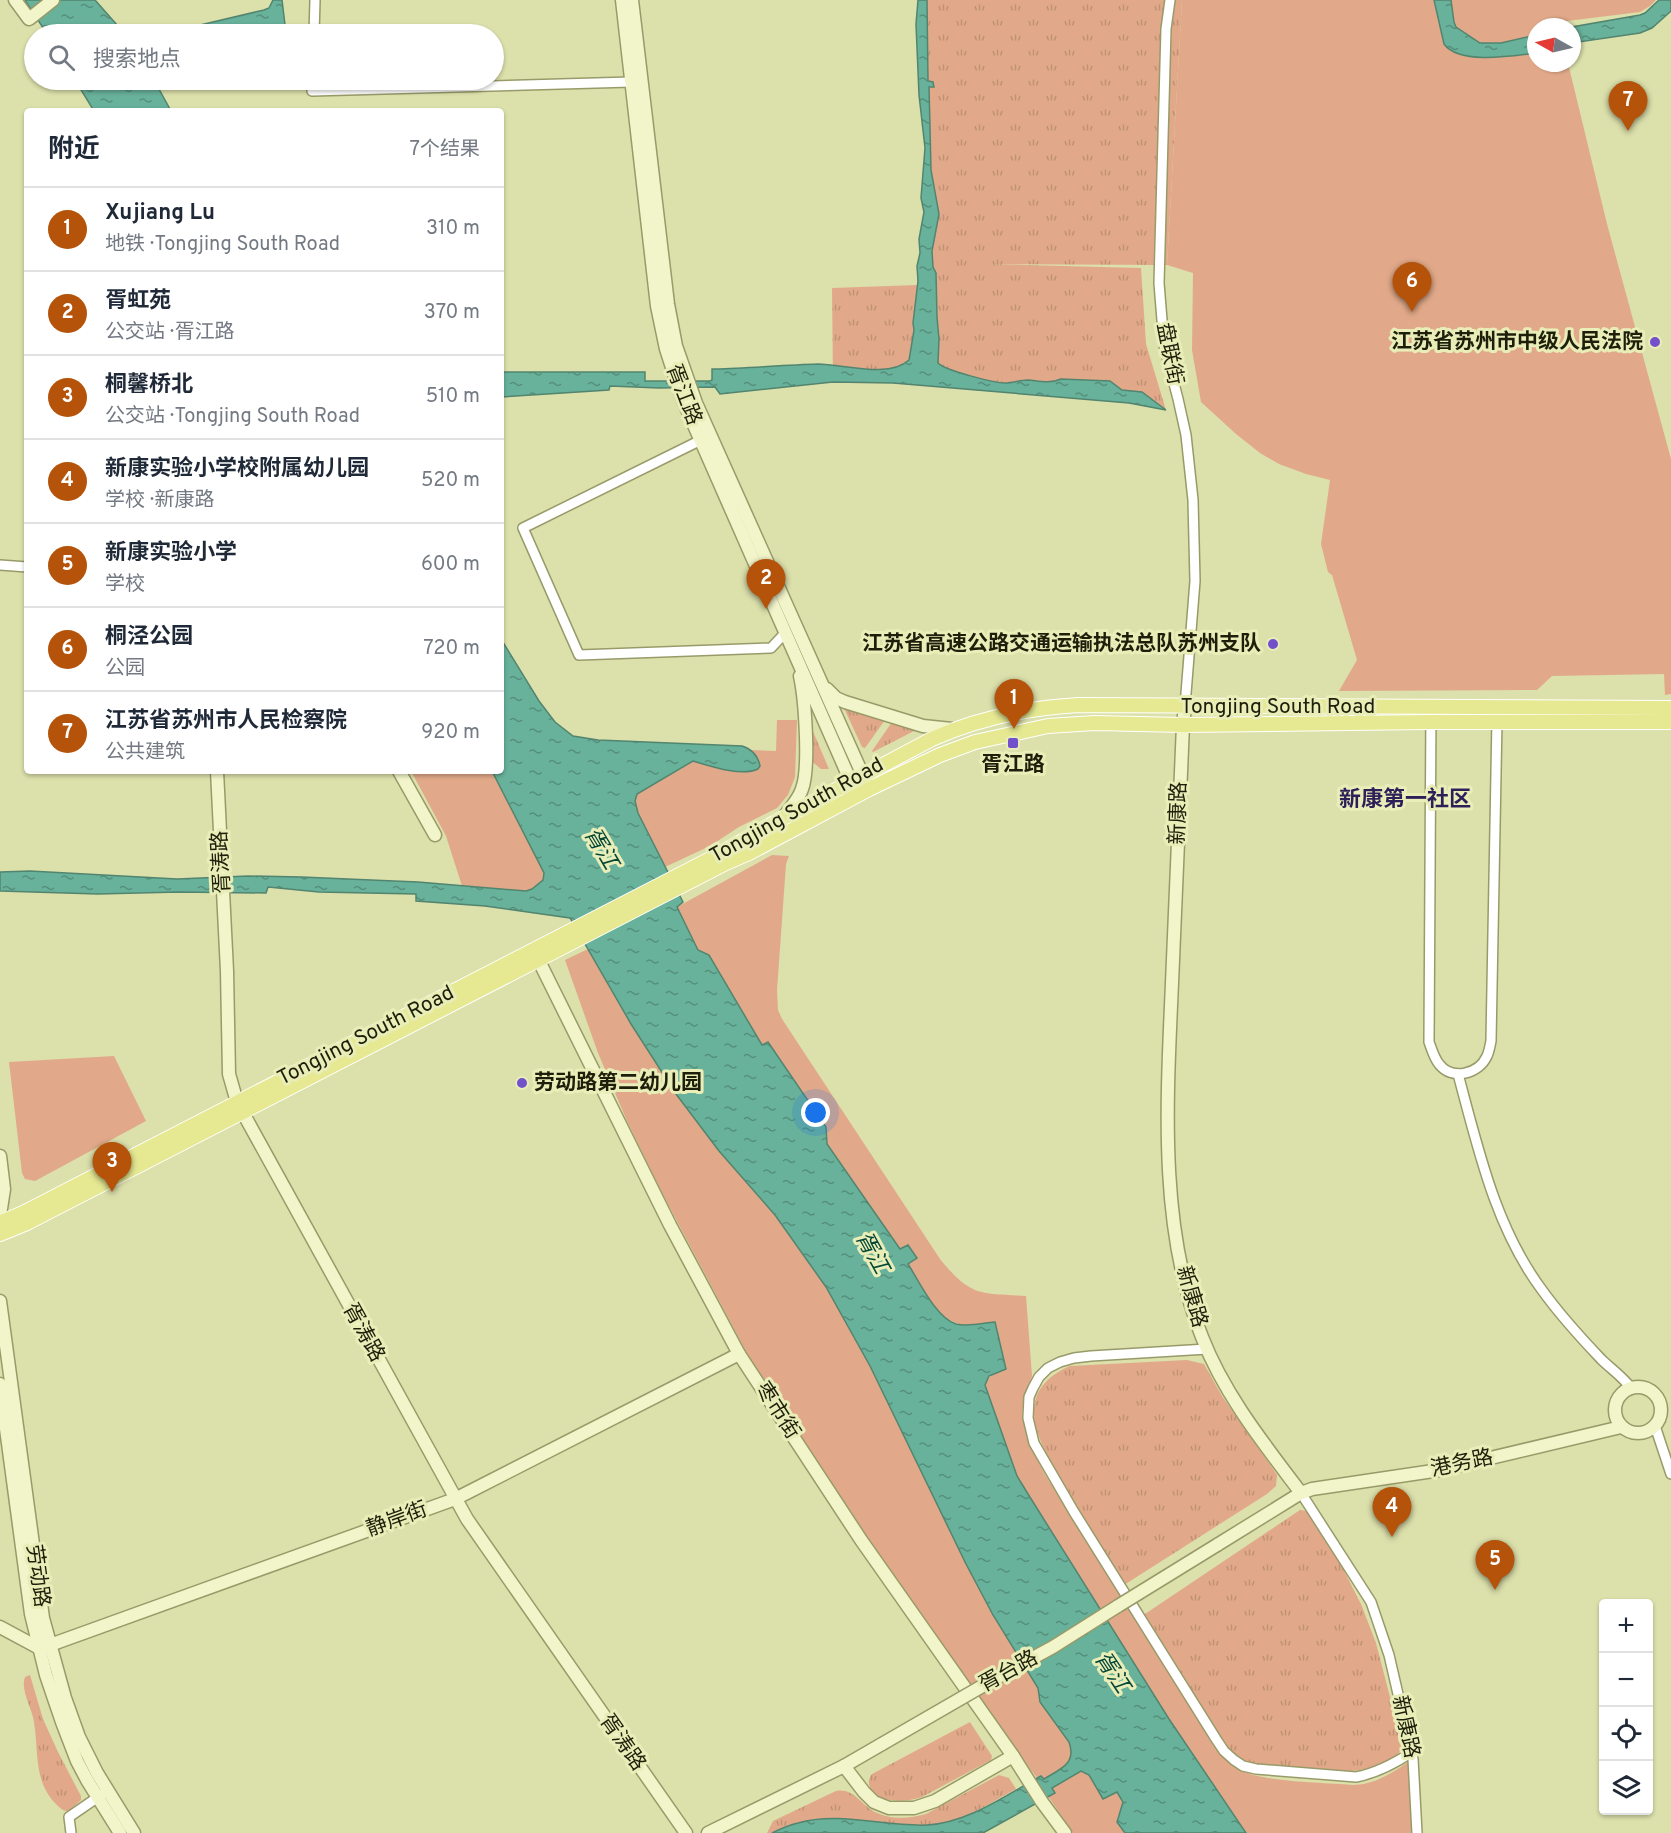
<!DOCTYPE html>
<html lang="zh">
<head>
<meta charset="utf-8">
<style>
	:root { --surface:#fff; --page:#f2f2f3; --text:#1f2937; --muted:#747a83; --line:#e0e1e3; --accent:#b45309 }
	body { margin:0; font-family:Overpass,"Noto Sans SC",sans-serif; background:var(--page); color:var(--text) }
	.controls { position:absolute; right:18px; bottom:18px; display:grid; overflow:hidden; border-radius:6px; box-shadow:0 2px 4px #0004 }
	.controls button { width:54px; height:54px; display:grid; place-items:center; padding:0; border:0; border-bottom:2px solid var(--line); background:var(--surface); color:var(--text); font:30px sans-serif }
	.compass { position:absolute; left:1527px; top:18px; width:54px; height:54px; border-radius:50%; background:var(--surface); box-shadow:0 2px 4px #0004; rotate:278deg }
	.you { position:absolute; left:816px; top:1113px; width:21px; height:21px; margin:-15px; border:4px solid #fff; border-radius:50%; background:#1a73e8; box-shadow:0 0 0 9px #1a73e833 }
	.badge { display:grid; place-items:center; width:39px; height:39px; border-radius:50%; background:var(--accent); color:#fff; font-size:20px; font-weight:700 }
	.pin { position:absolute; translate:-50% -50px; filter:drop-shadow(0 2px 3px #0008) }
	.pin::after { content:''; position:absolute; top:32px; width:21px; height:18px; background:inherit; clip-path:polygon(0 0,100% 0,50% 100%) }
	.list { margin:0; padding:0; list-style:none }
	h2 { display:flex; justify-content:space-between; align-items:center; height:78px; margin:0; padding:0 24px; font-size:26px }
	h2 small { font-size:20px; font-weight:400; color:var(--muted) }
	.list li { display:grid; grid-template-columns:39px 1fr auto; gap:18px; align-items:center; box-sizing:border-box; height:84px; padding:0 24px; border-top:2px solid var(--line) }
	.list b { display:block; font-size:22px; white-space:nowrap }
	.list p { margin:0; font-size:20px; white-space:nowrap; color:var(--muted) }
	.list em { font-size:20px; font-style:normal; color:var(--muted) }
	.icon { flex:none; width:33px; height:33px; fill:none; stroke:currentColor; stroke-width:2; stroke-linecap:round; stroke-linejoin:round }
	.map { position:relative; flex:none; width:1671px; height:1833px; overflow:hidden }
	.search { position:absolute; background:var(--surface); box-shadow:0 2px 4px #0004; left:24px; top:24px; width:480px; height:66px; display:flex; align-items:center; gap:15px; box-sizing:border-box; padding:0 21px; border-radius:33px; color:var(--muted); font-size:22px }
	.panel { position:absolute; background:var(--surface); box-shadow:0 2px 4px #0004; left:24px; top:108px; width:480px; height:666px; border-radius:6px }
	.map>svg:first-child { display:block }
</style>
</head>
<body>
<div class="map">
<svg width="1671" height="1833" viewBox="0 0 1671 1833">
	<defs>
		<pattern id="grass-tufts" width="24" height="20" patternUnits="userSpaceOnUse" patternTransform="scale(1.5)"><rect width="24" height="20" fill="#e1a989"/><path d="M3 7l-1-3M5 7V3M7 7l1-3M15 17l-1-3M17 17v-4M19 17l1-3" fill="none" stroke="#c19175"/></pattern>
		<pattern id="water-ripples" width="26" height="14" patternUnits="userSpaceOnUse" patternTransform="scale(1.5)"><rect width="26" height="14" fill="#68b19a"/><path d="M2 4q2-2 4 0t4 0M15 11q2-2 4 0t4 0" fill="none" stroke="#558f7c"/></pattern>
	</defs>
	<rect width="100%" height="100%" fill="#dce0ab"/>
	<!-- grass -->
	<g fill="url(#grass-tufts)">
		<polygon points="927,0 1182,0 1167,265 988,264 1141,268 1146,344 1166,410 1129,403 893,383 833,382 832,288 917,285 917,266 933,263 932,251 939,214 931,170 929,87 933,87 928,81"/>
		<polygon points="844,708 885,720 865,748 862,747"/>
		<polygon points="809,722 829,769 821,769 809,759"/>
		<polygon points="892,722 915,729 914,731 873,752 872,751"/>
		<path d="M1187,1360L1204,1364L1222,1396L1273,1469L1277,1475L1276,1486L1267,1494L1124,1585C1104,1552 1084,1519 1065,1485C1056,1470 1045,1453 1039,1437C1036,1428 1033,1418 1034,1409C1035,1388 1051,1374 1070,1366Z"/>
		<path d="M1300,1510L1311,1512L1319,1522L1361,1604L1376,1643L1403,1747C1382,1785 1294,1768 1258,1766C1244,1762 1236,1756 1226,1746L1142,1616Z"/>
		<path d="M30,1675L43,1719L58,1752L81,1796V1800L69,1811C64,1811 62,1810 58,1806C33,1783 39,1753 34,1722C32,1708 20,1690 25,1677Z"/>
		<path d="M970,1722L992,1756L991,1760L922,1797C912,1800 902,1802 891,1800C878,1798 862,1787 872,1774Z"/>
		<path d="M999,1775L1009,1778L1016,1789C992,1802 968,1818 941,1824C895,1832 848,1813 802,1822C792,1824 782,1829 772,1833H767L773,1821L836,1791C853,1788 860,1803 873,1811C890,1820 908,1819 926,1814Z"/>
	</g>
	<!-- park -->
	<g fill="#e1a989">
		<polygon points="1182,0 1656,0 1650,6 1640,12 1559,22 1560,27 1536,27 1536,63 1568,63 1607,224 1671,459 1671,694 1665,695 1664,674 1552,676 1537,690 1339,691 1357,660 1332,575 1328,572 1321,544 1330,480 1306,474 1279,464 1260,453 1236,434 1201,402 1192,350 1193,273 1167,265"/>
		<polygon points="777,720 797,720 795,777 788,795 777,808 739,827 710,846 665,867 638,813 635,801 637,794 693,761 732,771 758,769 759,766 758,760 751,750 776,751"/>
		<polygon points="411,771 492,771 544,873 543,880 532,889 526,891 462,886 446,836"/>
		<path d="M772,855L789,856L786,864L777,990L778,1010L782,1019L940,1259C971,1297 979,1293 1026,1296L1032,1376L1024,1401L1022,1414L1028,1442L1044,1473L1216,1749C1222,1756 1228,1763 1236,1768C1261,1783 1323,1782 1352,1785C1373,1785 1391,1774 1408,1762L1413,1833H1246L1169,1719L1028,1494L1017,1476L986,1389V1380L995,1373L964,1325C936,1321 922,1286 908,1264L916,1257L900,1249L827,1144L826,1127L768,1043L762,1045L709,955L698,950L677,907Z"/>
		<polygon points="588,949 631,1024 676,1094 719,1151 775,1215 826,1287 870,1366 966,1564 993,1615 1038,1688 1041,1702 1069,1742 1072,1752 1070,1761 1062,1768 1043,1779 1041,1776 1037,1778 964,1683 915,1613 758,1374 662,1193 627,1121 598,1053 565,960"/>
		<polygon points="114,1056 146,1121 35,1181 25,1179 22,1173 9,1062"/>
		<polygon points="1081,1771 1089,1775 1103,1799 1117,1792 1123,1802 1118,1822 1125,1833 1073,1833 1048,1796 1054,1793 1052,1788"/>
	</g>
	<!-- water -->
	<g fill="url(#water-ripples)" stroke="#52856f" stroke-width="1.5">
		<polygon points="25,0 95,0 125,34 47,34"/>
		<polygon points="273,0 282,0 286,33 162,34 264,10 269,8"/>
		<path d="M918,0H927L928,81L933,82L934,87H929L931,170L939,214L932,251L933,267L936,273L937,317L939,339L938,363C944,370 994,383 1005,383C1013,383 1020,380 1028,380C1039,381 1050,384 1061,379L1110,381L1122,390L1142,392L1166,410L1129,403L893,383L833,382L720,394L715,387L659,388L610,386L609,390L501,397V372H645V381H710L712,380V369H716C750,368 784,365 818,364C843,364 888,379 909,360L914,330L913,323L918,281L917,266L920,253L919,239L924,212L921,198L925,148L919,95L916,24Z"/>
		<path d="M1434,0H1451L1454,22L1456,27L1480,43H1501L1536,35V53C1513,56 1459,65 1444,44Z"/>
		<polygon points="1659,0 1671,0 1671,11 1652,28 1640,33 1572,43 1572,27 1640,15 1645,13"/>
		<polygon points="75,80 154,80 171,111 94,111"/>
		<path d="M501,639L539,701L555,722L573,736L598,740L742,746C752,749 758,756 760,766L758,769C741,777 710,766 693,761L637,794L635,801L638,813L683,902L677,907L698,950L709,955L762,1045L768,1042L826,1127L827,1144L900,1249L908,1245L917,1258L908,1264C919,1281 936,1318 956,1324C968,1327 983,1323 995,1322L1006,1369L989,1376L985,1385L1017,1476L1028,1494L1169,1719L1246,1833H1125L1117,1822L1123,1802L1117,1792L1103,1799L1089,1775L1081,1771L1052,1788L1055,1793L983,1833H772C780,1829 789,1825 798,1823C839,1811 885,1827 927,1825C968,1823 1006,1795 1041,1776L1044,1779C1060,1769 1077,1764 1069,1742L1040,1702L1038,1688L993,1615L966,1564L870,1366L826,1287L775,1215L719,1151L676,1094L631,1024L570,918L485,906L416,901V894L319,892L268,887L266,893L179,892L98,894L0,891V872L30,871L177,879L248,876L301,877L418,882L526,891L532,889L543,880L544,873L492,771H501Z"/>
	</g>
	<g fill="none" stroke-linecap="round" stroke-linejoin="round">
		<!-- street casing -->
		<g stroke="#989b69" stroke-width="12">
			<g id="street">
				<polyline points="1170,0 1166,29 1159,283 1164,345 1178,399 1186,435 1193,500 1195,581 1185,706"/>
				<polyline points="314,34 315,0"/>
				<polyline points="313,80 312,91 631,82"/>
				<polyline points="701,440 523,528 579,655 771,648 786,632"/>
				<polyline points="0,565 27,567"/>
				<path d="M1431,707L1429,1042C1432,1050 1434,1058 1439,1064C1452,1081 1479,1074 1487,1056C1489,1052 1490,1046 1491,1041L1497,719"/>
				<path d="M1458,1074C1478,1148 1495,1227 1542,1290C1560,1315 1580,1337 1601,1359C1611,1369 1622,1376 1631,1388"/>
				<path d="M1207,1349L1091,1356L1074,1358L1060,1362L1048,1368L1039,1377L1033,1388L1029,1397L1028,1418L1034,1443L1074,1512L1216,1739L1224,1751L1234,1760L1243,1766L1256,1769L1356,1777C1377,1773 1394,1764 1412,1752"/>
				<polyline points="1655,1426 1671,1474"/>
				<polyline points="1301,1493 1371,1602 1389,1655 1413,1759 1417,1833"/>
				<polyline points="71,1833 69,1817 101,1795"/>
			</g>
		</g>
		<!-- secondary casing -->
		<g stroke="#989b69" stroke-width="15">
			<g id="secondary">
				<polyline points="15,0 29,19 53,0"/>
				<polyline points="622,0 657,306 666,349 677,383 686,407 855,791"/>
				<polyline points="632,0 668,304 676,346 696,403 869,789"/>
				<polyline points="827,689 836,698 845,702 923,726 952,729"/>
				<path d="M1185,706L1183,725C1179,811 1175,897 1172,983C1167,1099 1158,1227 1202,1337C1224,1394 1264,1444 1301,1493"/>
				<polyline points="217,771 227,971 229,1074 237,1102 467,1519 686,1833"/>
				<polyline points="399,771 435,835"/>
				<path d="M784,817C790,808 799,799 802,789C810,768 805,699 800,676"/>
				<polyline points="538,959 670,1225 739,1354 861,1540 1013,1756 1042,1802 1065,1833"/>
				<polyline points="0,1156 4,1189 0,1215"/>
				<polyline points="0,1301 43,1618 65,1698 79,1737 97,1773 134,1833"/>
				<polyline points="0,1384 31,1614 46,1675 62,1722 77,1761 87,1780 120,1833"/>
				<circle cx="1638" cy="1410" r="23"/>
				<polyline points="1217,1545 1301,1493 1312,1489 1440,1470 1621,1427"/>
				<polyline points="0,1627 39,1648 50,1645 455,1499 739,1354"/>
				<polyline points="998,1677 1053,1647 1118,1606"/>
				<polyline points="844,1766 864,1792 874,1802 889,1808 914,1808 935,1801 1013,1756"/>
				<polyline points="708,1833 844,1766 882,1744"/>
			</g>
		</g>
		<!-- primary casing -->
		<g stroke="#fff" stroke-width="16">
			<g id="primary">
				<path d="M0,1223L23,1213L718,855L783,818L932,739C978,718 1027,708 1079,705L1671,708"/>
				<polyline points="0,1234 27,1223 726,863 749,853 869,789 940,755 975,742 1048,726 1095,723 1183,725 1427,722 1671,722"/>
			</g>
		</g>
		<!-- street -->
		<use href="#street" stroke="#fff" stroke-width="9"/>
		<!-- secondary -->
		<use href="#secondary" stroke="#f2f4c9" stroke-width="12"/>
		<!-- primary -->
		<use href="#primary" stroke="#e6e992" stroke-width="14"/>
		<!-- secondary-bridge casing -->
		<g stroke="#989b69" stroke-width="15" stroke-linecap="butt">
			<g id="secondary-bridge">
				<polyline points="1118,1606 1217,1545"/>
				<polyline points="882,1744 998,1677"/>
			</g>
		</g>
		<!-- secondary-bridge -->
		<use href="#secondary-bridge" stroke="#f2f4c9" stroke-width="12"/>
	</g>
	<!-- markers -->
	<g fill="#7251cb" stroke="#e9edb8" stroke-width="2">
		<circle cx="1655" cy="342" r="6"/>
		<circle cx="1273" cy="644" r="6"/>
		<rect x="1007" y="737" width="12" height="12" rx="3"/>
		<circle cx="522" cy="1083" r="6"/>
	</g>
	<g text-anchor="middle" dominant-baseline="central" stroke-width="6" stroke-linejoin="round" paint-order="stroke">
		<!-- poi labels -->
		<g font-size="21" font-weight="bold" fill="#1e1f0a" stroke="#e9edb8" text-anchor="end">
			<text x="1643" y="342">江苏省苏州市中级人民法院</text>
			<text x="1261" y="644">江苏省高速公路交通运输执法总队苏州支队</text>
			<text x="1013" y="765" text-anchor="middle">胥江路</text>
			<text x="534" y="1083" text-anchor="start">劳动路第二幼儿园</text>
		</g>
		<!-- street labels -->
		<g font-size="21" fill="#1e1f0a" stroke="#e9edb8">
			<text transform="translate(1169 354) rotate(79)">盘联街</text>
			<text transform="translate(683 395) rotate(69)">胥江路</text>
			<text x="1278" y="707">Tongjing South Road</text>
			<text transform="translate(797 811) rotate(-29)">Tongjing South Road</text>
			<text transform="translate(1179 813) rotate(-88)">新康路</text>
			<text transform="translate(222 862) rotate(-93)">胥涛路</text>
			<text transform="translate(366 1036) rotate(-27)">Tongjing South Road</text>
			<text transform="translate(1191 1297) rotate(74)">新康路</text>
			<text transform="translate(363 1333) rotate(61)">胥涛路</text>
			<text transform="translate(777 1411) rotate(57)">枣市街</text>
			<text transform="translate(1462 1464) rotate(-12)">港务路</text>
			<text transform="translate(397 1520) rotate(-20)">静岸街</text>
			<text transform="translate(37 1576) rotate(82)">劳动路</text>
			<text transform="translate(1009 1672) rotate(-29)">胥台路</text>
			<text transform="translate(1405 1727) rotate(78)">新康路</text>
			<text transform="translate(622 1743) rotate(55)">胥涛路</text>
		</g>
		<!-- neighbourhood labels -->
		<g font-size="22" font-weight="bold" fill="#2e1f59" stroke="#e9edb8">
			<text x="1405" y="800">新康第一社区</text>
		</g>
		<!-- water labels -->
		<g font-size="22" font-style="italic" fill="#044737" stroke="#e9edb8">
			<text transform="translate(600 849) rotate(59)">胥江</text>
			<text transform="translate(871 1253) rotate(61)">胥江</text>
			<text transform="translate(1111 1673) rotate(56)">胥江</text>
		</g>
	</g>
</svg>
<div class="controls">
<button>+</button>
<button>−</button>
<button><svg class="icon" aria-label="locate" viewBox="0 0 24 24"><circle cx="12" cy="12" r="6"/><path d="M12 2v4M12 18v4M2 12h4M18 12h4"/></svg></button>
<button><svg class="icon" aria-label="layers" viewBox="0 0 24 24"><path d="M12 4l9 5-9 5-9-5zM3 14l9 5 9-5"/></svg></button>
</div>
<svg class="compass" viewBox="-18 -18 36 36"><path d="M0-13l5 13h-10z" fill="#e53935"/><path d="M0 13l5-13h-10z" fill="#747a83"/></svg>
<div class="you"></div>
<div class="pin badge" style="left:1014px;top:729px">1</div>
<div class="pin badge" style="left:766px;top:609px">2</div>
<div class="pin badge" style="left:112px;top:1192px">3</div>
<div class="pin badge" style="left:1392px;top:1537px">4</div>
<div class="pin badge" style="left:1495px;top:1590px">5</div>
<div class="pin badge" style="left:1412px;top:312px">6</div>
<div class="pin badge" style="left:1628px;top:131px">7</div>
<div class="search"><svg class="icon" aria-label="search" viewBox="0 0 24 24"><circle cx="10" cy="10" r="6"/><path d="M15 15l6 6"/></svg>搜索地点</div>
<section class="panel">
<h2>附近<small>7个结果</small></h2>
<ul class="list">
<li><span class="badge">1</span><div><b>Xujiang Lu</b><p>地铁 · Tongjing South Road</p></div><em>310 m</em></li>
<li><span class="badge">2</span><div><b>胥虹苑</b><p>公交站 · 胥江路</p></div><em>370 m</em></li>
<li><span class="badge">3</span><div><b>桐馨桥北</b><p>公交站 · Tongjing South Road</p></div><em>510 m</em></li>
<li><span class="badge">4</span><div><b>新康实验小学校附属幼儿园</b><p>学校 · 新康路</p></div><em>520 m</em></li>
<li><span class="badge">5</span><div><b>新康实验小学</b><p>学校</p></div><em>600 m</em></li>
<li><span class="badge">6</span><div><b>桐泾公园</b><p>公园</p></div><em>720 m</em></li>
<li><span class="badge">7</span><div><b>江苏省苏州市人民检察院</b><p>公共建筑</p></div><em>920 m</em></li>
</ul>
</section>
</div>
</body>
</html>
